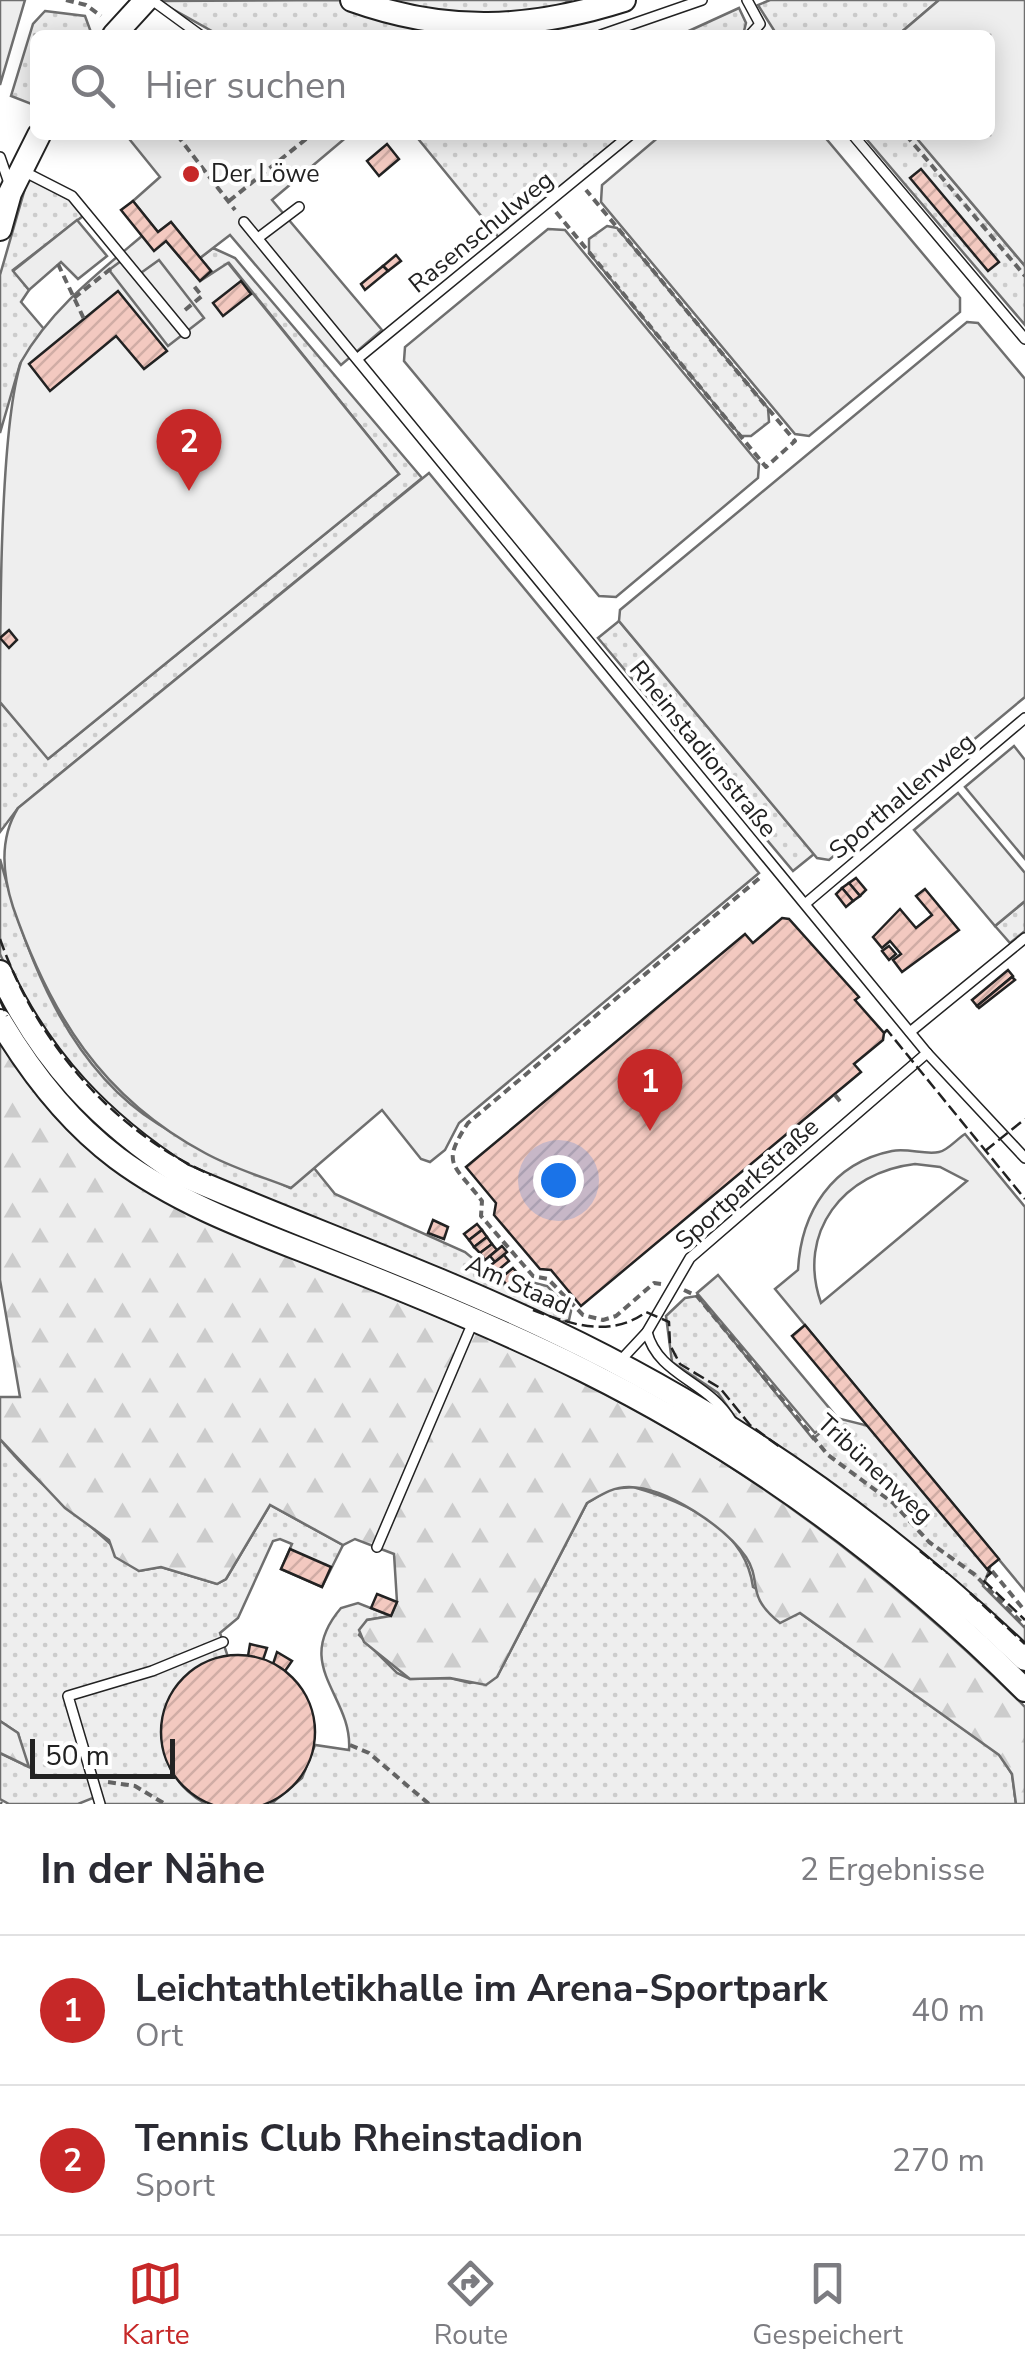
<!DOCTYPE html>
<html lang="de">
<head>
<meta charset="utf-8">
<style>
	:root { --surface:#fff; --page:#f7f7f7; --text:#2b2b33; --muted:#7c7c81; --line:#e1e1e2; --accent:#c62828 }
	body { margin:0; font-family:"Nunito Sans",sans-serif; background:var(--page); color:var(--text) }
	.scale { position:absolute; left:30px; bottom:25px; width:145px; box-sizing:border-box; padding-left:10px; border:5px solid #222; border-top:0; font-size:28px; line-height:35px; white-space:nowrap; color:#222; -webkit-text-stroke:8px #fff; paint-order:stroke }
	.you { position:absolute; left:558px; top:1180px; width:35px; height:35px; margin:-25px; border:8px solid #fff; border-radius:50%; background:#1a73e8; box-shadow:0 0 0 15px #1a73e833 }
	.badge { display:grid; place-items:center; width:65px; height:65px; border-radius:50%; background:var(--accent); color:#fff; font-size:32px; font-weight:700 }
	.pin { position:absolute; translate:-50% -82px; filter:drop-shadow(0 2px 5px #0008) }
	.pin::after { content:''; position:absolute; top:52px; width:35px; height:30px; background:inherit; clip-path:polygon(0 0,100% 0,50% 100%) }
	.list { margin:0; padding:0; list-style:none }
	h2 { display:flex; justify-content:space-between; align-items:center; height:130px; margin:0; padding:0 40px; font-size:42px }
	h2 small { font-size:32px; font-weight:400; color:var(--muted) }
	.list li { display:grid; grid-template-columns:65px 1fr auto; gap:30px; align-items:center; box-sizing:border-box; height:150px; padding:0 40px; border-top:2px solid var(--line) }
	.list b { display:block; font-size:38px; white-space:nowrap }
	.list p { margin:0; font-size:32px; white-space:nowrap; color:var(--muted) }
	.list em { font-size:32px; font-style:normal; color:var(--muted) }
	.icon { flex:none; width:55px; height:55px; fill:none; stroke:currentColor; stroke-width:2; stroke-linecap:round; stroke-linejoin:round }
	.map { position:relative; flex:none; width:1025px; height:1804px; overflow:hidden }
	.search { position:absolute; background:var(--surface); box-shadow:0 5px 25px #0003; left:30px; right:30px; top:30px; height:110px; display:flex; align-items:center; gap:25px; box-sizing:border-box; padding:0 35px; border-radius:15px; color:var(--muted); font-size:38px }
	.sheet { height:430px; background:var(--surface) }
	nav { display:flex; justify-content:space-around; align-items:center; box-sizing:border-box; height:140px; border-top:2px solid var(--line); background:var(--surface); font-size:28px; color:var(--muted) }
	nav a { display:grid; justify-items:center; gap:5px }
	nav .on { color:var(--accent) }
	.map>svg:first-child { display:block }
</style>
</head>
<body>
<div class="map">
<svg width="1025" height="1804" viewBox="0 0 1025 1804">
	<defs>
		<pattern id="grass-dots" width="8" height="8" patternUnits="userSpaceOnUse" patternTransform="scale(2.5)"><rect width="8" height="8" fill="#eee"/><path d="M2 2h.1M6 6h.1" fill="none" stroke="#ccc" stroke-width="1.8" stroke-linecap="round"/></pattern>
		<pattern id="forest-firs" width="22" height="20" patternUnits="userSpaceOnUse" patternTransform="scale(2.5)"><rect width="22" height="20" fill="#eee"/><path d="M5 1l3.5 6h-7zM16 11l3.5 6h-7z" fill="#ccc"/></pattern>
		<pattern id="building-hatch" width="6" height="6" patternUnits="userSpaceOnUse" patternTransform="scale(2.5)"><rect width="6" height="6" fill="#f3c9c0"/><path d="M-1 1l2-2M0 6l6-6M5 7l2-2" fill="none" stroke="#d0aca5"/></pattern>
	</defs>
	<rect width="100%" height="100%" fill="#fff"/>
	<!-- grass -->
	<g fill="url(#grass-dots)" stroke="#6f6f6f" stroke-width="2.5">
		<polygon points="339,0 420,29 451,35 219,35 158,1"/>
		<path d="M387,0H571C525,26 436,14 387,0Z"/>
		<polygon points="770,0 939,0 898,35 777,35 758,5"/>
		<polygon points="739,8 746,23 743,35 680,35"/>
		<polygon points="45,11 85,16 92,35 35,35 34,105 11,96 33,24"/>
		<polygon points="415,135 625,135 500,239"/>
		<polygon points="863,135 914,135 1025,266 1025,325"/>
		<polygon points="28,178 70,200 83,216 13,270 29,290 21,302 44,329 20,364 0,433 0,275"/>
		<polygon points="607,226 617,228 768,408 769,422 751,436 741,436 589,253 589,239"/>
		<polygon points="213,248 235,258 422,478 18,808 0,832 0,702 49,758 399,474 229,263 214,274 200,258"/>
		<polygon points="619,621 814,854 793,871 598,638"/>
		<path d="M0,859C26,957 68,1068 158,1124C199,1150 247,1167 290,1188L314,1168L335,1194L465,1252L511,1290L524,1280L547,1286L571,1311L569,1320L558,1323L184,1166L106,1113L16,990L0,954Z"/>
		<polygon points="1025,901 1025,931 1010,943 995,926"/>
		<polygon points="697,1296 813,1439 837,1418 869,1426 990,1568 983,1586 1025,1628 1025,1652 744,1430 718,1393 672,1362 666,1316 685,1298"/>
		<path d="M0,1439C41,1490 94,1525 139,1571L161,1567L217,1584L226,1579L270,1505L343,1545L322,1587L281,1569L292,1544L280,1539L273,1541L238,1618L220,1633L228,1657C153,1673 138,1767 206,1804H104L100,1795L78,1804H9L0,1799V1753L27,1766L18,1733L0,1721Z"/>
		<path d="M633,1487C686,1502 745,1528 753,1587L800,1613L1000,1755L1012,1774L1016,1804H271L302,1778L315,1745L349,1750C353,1695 291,1667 341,1608L358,1603L391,1616L367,1620L359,1635L397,1673L410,1679L450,1678L470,1683L497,1677L587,1503L610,1489Z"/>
	</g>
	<!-- forest -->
	<g fill="url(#forest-firs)" stroke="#6f6f6f" stroke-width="2.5">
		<path d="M0,1042C32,1090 67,1138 116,1170C181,1213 255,1242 327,1271C418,1308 508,1344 596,1389C756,1471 898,1581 1025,1707V1804H1016L1012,1774L999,1755L800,1613L780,1623C744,1594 763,1583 746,1557C726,1528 667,1487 629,1487C612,1487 601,1495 587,1503L497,1677L486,1685L450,1678L410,1679L364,1642L359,1630L367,1620L391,1616L397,1602L394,1554L355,1539L343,1545L270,1505L226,1579L217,1584L161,1567L139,1571L115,1557L109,1540L65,1508L0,1439V1397H20L0,1280Z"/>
		<polygon points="0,1721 18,1733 29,1767 0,1753"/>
	</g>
	<!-- park -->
	<g fill="#eee" stroke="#6f6f6f" stroke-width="2.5" fill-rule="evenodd">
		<polygon points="939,0 1025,0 1025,266 914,135 990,135 990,35 898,35"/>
		<polygon points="661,135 823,135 960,298 960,312 809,436 795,434 601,202 602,185"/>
		<polygon points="548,229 565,230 759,464 758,478 616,597 599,596 404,361 405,347"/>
		<path d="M142,236L166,241L200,281L228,263L399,474L48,759L0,702C0,620 0,428 21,362C50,310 98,273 142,236Z"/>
		<polygon points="967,322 978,323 1025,379 1025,697 829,860 817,858 619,621 620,610"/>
		<path d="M429,473L759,873L459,1123L445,1150L430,1162L421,1159L382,1110L291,1188C263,1177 232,1168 205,1153C102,1098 50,1014 13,907C1,870 0,837 18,808Z"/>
		<polygon points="1014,746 1025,760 1025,859 965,787"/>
		<polygon points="958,793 1025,873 1025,901 995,926 914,830"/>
		<path d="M965,1134L1025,1207V1591L775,1289L798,1270C801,1212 832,1163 892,1151C908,1148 925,1155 939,1152C947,1151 958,1138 965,1134ZM915,1164L940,1167L967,1181L821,1303C796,1232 844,1172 915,1164Z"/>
		<polygon points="718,1275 835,1415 815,1433 697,1293"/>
	</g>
	<!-- parking -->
	<g fill="#ededed" stroke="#6f6f6f" stroke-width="2.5">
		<polygon points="0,0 25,0 0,85"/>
		<polygon points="126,135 349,135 272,200 382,330 341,365 230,235 200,258 171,222 158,232 133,201 160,177"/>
		<polygon points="77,220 107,256 78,279 61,262 29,290 13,271"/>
		<polygon points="125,258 138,275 159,260 204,318 168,346 109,270"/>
	</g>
	<!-- building -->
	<g fill="url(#building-hatch)" stroke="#222" stroke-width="2.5">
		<polygon points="387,144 399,159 379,176 367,161"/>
		<polygon points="921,169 999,262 988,271 910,178"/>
		<polygon points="133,201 158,232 171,222 211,271 200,281 166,241 154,251 121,210"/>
		<polygon points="396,255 401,261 388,271 383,266"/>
		<polygon points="383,266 388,271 365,290 361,284"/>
		<polygon points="241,281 251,294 223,316 213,303"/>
		<polygon points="118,291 167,351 144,369 116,336 50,391 29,364"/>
		<polygon points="9,630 17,640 9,648 0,638"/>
		<polygon points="856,878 866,890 860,896 849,883"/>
		<polygon points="849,883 860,896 853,901 842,888"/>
		<polygon points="842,888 853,901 846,907 836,894"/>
		<polygon points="925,889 959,930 902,972 893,960 901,954 890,941 882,948 873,937 900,909 916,928 932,915 916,896"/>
		<polygon points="782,918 789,919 859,997 855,1000 884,1033 883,1040 854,1064 861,1072 581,1306 551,1270 540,1269 494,1215 496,1203 466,1167 745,934 753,943"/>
		<polygon points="889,946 896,954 889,960 882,951"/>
		<polygon points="1008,970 1013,976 977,1006 972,1000"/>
		<polygon points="1012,977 1015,980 979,1008 977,1006"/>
		<polygon points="433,1220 448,1227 444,1239 428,1233"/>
		<polygon points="477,1224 482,1230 469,1240 464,1234"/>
		<polygon points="482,1230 487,1237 474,1247 469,1240"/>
		<polygon points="487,1237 492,1244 480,1253 474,1247"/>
		<polygon points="492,1244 497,1250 485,1260 480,1253"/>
		<polygon points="502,1246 507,1252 495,1262 490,1256"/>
		<polygon points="504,1255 509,1261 496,1272 491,1265"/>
		<polygon points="513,1268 524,1280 511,1290 501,1278"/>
		<polygon points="805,1325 999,1559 987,1569 792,1336"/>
		<polygon points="290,1549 331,1567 322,1587 281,1569"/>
		<polygon points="377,1594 397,1602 391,1616 371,1608"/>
		<polygon points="250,1644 267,1648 263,1660 248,1656"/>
		<polygon points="277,1652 292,1661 285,1671 273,1664"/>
		<circle cx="238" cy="1732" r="77"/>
	</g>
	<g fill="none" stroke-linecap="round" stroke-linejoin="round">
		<!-- service casing -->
		<g stroke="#222" stroke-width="12">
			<g id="service">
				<polyline points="152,0 200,35"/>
				<polyline points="747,0 760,24 750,35"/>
				<polyline points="601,35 702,0"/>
				<polyline points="853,135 1025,339"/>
				<polyline points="0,157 8,180"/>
				<polyline points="23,171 72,196 185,333"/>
				<polyline points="244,222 927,1053 1025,1158"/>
				<polyline points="258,238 299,207"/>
				<polyline points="357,359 630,135"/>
				<polyline points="805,904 1025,718"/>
				<polyline points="910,1032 1025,938"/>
				<path d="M647,1332C658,1376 709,1381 732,1422"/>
				<polyline points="620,1361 647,1332 690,1258 927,1053"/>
				<polyline points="377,1547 473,1322"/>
				<polyline points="100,1804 68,1696 152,1671 223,1642"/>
			</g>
		</g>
		<!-- tertiary casing -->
		<g stroke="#222" stroke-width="26">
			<g id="tertiary">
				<path d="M352,0C447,34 529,30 624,0"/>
				<polyline points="114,35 146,0"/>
				<polyline points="0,229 10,193 39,135"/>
				<path d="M0,972C41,1060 101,1123 182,1175C305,1228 432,1273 553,1331C728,1414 886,1526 1025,1659"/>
				<path d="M0,1021C31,1073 69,1122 117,1158C183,1207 260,1233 335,1263C420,1296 504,1331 585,1371C748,1452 897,1562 1025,1690"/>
			</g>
		</g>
		<!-- path -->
		<g stroke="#646464" stroke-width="4" stroke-dasharray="8 5" stroke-linecap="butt">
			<polyline points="66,0 86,5 101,16"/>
			<polyline points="177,135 235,210"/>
			<polyline points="906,135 1025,276"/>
			<polyline points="229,201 311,135"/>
			<polyline points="556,212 766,467 795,441 586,190"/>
			<polyline points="58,264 84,319"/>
			<polyline points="74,298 113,267"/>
			<polyline points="185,310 202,296 194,286"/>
			<polyline points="835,1095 843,1105"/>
			<path d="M661,1284L654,1283L616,1316L603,1320L583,1315L548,1279L533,1276L481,1216L482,1201C454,1164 440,1165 468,1123L762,876"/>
			<polyline points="684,1290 697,1296 828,1455 893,1503 929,1542 974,1574 1025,1626"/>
			<polyline points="992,1571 1025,1611"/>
			<polyline points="350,1745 369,1753 429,1804"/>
			<polyline points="108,1782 135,1786 165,1804"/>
			<polyline points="0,1803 2,1804"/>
		</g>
		<!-- service -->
		<use href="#service" stroke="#fff" stroke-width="9"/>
		<!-- tertiary -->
		<use href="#tertiary" stroke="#fff" stroke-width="22"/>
		<!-- fence -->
		<g stroke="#222" stroke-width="2.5" stroke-dasharray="12 5" stroke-linecap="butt">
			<path d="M0,939C36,1041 111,1130 211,1175"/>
			<polyline points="0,1000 7,1016"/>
			<polyline points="884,1033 887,1030 1025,1199"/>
			<polyline points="985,1151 1025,1119"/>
			<path d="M533,1310C572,1325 611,1338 646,1312L669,1322L670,1345L680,1364L720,1388L750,1425L780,1447"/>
			<polyline points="920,1551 947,1573"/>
			<polyline points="987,1569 991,1573 983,1580 1025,1620"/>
			<polyline points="970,1593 1025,1644"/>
		</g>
	</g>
	<!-- markers -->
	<circle fill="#c62828" stroke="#fff" stroke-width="4" cx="191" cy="174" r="10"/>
	<g text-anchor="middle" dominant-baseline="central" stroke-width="8" stroke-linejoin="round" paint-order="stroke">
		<!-- poi labels -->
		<g font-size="25" fill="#222" stroke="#fff" text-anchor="start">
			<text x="211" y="174">Der Löwe</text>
		</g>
		<!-- street labels -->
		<g font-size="25" fill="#222" stroke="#fff">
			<text transform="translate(481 232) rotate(-39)">Rasenschulweg</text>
			<text transform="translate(703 749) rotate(51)">Rheinstadionstraße</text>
			<text transform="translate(902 796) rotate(-40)">Sporthallenweg</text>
			<text transform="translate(747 1184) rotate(-42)">Sportparkstraße</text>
			<text transform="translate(518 1285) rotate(24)">Am Staad</text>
			<text transform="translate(875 1469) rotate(43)">Tribünenweg</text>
		</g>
	</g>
</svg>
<div class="scale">50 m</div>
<div class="you"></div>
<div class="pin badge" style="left:650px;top:1131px">1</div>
<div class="pin badge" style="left:189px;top:491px">2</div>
<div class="search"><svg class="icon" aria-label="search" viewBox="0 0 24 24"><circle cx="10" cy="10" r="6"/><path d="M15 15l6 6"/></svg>Hier suchen</div>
</div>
<section class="sheet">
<h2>In der Nähe<small>2 Ergebnisse</small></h2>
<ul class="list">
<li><span class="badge">1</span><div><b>Leichtathletikhalle im Arena-Sportpark</b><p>Ort</p></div><em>40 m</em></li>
<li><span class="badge">2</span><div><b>Tennis Club Rheinstadion</b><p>Sport</p></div><em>270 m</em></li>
</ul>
</section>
<nav>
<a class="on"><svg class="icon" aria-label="map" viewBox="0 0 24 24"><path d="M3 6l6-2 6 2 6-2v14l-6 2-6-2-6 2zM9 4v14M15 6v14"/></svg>Karte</a>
<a><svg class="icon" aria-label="directions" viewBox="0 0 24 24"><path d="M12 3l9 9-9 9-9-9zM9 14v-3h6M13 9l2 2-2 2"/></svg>Route</a>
<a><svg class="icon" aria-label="saved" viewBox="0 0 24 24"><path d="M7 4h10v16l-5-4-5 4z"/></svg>Gespeichert</a>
</nav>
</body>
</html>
